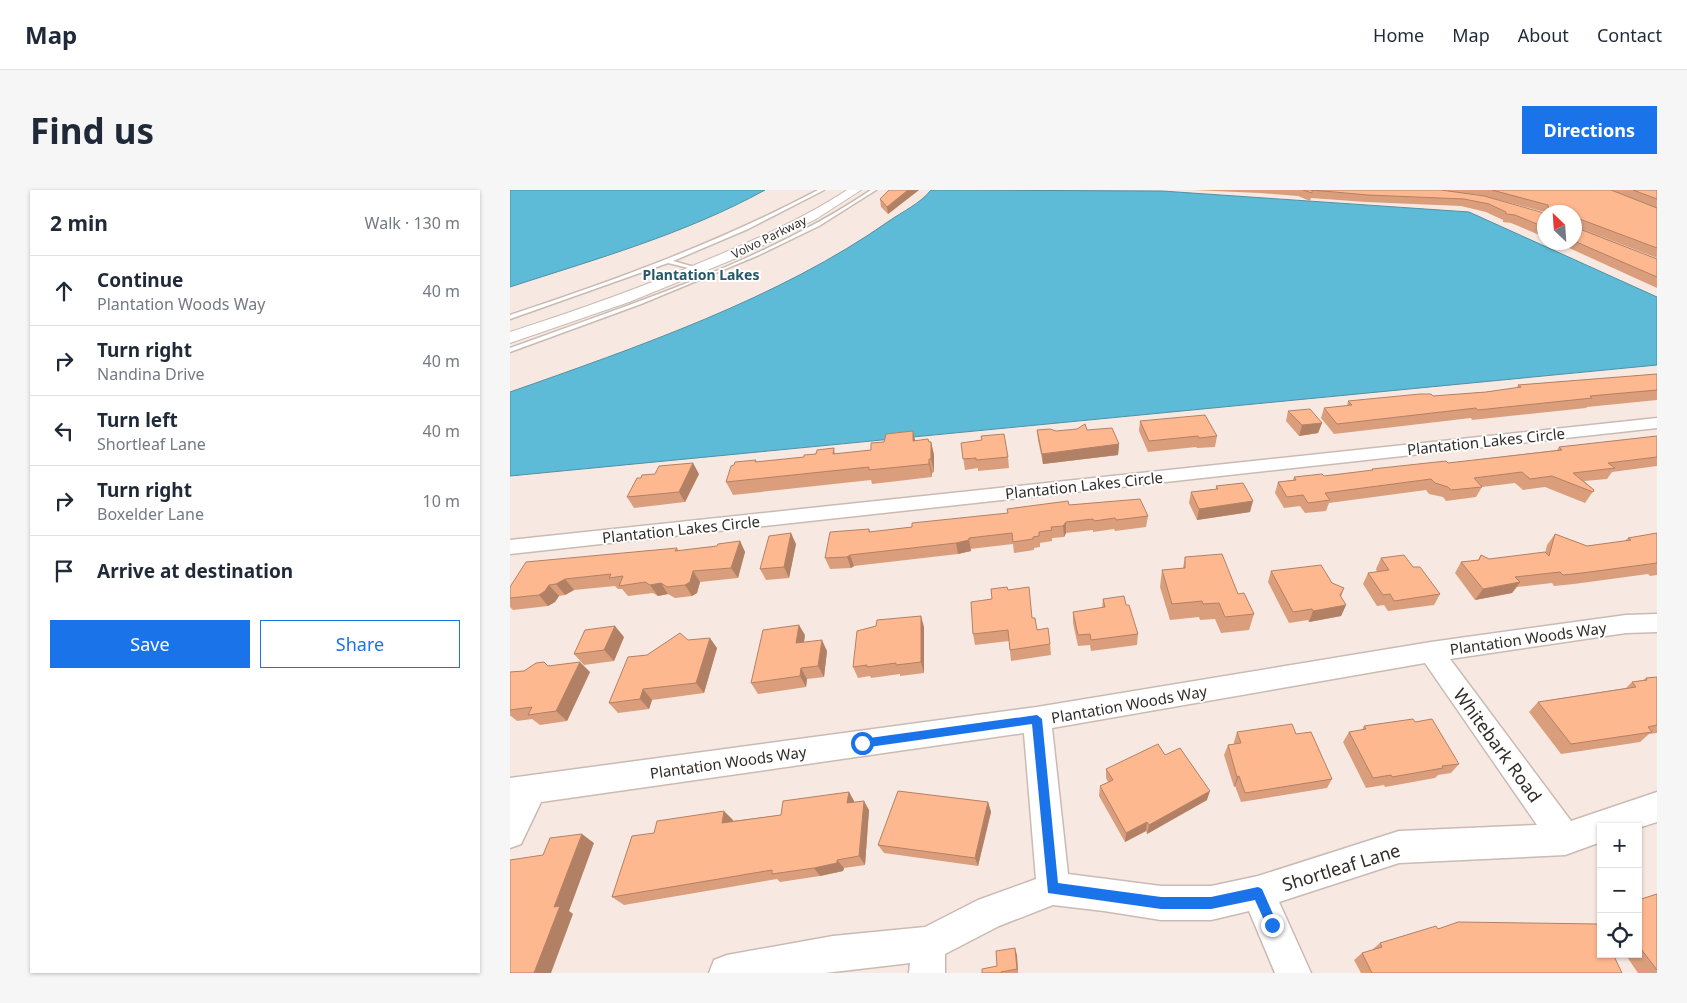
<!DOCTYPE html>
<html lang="en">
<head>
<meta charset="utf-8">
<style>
	:root { --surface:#fff; --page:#f6f6f7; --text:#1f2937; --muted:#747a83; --line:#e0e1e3; --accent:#1a73e8 }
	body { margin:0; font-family:"Noto Sans",sans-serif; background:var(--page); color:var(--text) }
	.controls { position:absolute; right:15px; bottom:15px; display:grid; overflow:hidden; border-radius:0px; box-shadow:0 1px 4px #0004 }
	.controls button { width:45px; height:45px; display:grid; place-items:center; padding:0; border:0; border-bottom:1px solid var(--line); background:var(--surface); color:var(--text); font:25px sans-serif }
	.compass { position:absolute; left:1027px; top:15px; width:45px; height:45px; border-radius:50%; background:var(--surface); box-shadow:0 1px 4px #0004; rotate:335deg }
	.stop { position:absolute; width:15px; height:15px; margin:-11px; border:4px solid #1a73e8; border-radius:50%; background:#fff }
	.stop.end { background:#1a73e8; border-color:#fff; box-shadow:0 1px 5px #0008 }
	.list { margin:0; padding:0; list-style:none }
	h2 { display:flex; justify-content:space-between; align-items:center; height:65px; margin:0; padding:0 20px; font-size:21px }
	h2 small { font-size:16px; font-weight:400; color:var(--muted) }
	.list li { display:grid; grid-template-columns:32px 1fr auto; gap:15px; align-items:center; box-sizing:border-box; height:70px; padding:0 20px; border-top:1px solid var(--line) }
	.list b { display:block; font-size:19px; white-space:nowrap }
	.list p { margin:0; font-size:16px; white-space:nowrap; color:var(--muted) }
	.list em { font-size:16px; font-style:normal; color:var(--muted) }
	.actions { display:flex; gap:10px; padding:15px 20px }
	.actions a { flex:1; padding:11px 0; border:1px solid var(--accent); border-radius:0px; text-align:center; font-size:18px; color:var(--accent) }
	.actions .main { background:var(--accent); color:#fff }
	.icon { flex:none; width:28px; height:28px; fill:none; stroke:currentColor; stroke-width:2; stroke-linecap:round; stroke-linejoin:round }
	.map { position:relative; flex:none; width:1147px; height:783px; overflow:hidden; border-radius:0px }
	header { display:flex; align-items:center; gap:30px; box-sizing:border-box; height:70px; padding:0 25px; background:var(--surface); border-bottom:1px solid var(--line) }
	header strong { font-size:24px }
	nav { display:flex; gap:28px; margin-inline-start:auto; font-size:18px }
	.intro { display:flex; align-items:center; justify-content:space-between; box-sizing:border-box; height:120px; padding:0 30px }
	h1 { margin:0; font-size:35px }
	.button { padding:12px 22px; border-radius:0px; background:var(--accent); color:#fff; font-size:18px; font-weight:700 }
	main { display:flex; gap:30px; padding:0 30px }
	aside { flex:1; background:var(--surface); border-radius:0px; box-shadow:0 1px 4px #0004 }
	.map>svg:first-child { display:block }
</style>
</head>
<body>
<header>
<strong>Map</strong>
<nav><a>Home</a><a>Map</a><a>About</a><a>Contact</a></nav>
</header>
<div class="intro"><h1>Find us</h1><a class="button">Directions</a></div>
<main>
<aside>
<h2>2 min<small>Walk · 130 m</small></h2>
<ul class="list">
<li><svg class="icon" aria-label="ahead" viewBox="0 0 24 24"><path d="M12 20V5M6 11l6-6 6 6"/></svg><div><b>Continue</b><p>Plantation Woods Way</p></div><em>40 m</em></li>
<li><svg class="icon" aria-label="right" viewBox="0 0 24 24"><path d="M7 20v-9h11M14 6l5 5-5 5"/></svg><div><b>Turn right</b><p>Nandina Drive</p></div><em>40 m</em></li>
<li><svg class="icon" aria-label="left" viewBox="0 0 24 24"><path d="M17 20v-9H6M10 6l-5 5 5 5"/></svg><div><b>Turn left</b><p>Shortleaf Lane</p></div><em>40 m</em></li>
<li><svg class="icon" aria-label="right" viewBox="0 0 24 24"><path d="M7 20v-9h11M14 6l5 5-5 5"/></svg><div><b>Turn right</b><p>Boxelder Lane</p></div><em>10 m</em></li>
<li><svg class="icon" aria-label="arrive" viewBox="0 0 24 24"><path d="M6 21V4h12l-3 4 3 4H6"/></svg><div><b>Arrive at destination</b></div></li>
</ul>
<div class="actions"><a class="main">Save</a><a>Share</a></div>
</aside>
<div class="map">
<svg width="1147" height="783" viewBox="0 0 1147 783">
	<rect width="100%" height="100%" fill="#f7e9e1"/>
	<!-- water -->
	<g fill="#5dbbd7" stroke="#5090a3">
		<path d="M0,0H255C175,44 86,69 0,97Z"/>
		<path d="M421,0L652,1L959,22L1147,107V175L0,286V202C125,158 270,108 379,31C392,22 411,13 421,0Z"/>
	</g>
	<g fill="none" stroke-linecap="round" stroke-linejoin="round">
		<!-- service casing -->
		<g stroke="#c9bbb3" stroke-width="3">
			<g id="service">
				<path d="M308,0H314L238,39L163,71L195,80V82L158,73L0,129V125C106,90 210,52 308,0Z"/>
				<path d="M361,0H366L309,36L249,65L131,114L0,162V158C123,113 252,73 361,0Z"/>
			</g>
		</g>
		<!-- minor casing -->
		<g stroke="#c9bbb3" stroke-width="3">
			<g id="minor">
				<polygon points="1147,228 1147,238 0,364 0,350"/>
				<path d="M1147,424V442L1116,443L940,469L1061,631L1147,602V632L1128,638L1091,637V652L1055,665L889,673L769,712L801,783H765L739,721L701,730H651L594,721L543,715L489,736L435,764V783H399L400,773L315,783H199L204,770L217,765L323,746L415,737L468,710L526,689L514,543L31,612L11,654L0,658V588L527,517L921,452L1116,425ZM915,473L1027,635L889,641L748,686L701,696H651L558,684L542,538Z"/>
			</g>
		</g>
		<!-- secondary casing -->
		<g stroke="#c9bbb3" stroke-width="2">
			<path id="secondary" d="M337,0H351L306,29L229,67L119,112L0,153V142C69,120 138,95 204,67C250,48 296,27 337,0Z"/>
		</g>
		<!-- service -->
		<use href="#service" fill="#fff" fill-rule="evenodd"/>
		<!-- minor -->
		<use href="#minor" fill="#fff" fill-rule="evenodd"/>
		<!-- secondary -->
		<use href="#secondary" fill="#fff" fill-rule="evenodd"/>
	</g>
	<!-- wall -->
	<g fill="#da9e7c">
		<polygon points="379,0 409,0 378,24 371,17 370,9"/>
		<polygon points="682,0 1147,0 1147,68 1067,37 1147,69 1147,98 1046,52 1064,52 1064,22 1035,22 969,5 952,3 1034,23 1034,47 1001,33 993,32 993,30 976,22 951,16 856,12 801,8 800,11 788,6 750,3"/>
		<polygon points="1147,184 1147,210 1077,217 1076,218 962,230 961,228 824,244 811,228 814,218 837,216 838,211 923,206 976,202 1007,198 1008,195"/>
		<polygon points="778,221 812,233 808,243 789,246 776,231"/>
		<polygon points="630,231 707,246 705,257 687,258 686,257 638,262 629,241"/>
		<polygon points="527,240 546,241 577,240 609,254 608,265 533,274 528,250"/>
		<polygon points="1147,246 1147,276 1102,282 1097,289 1074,291 1084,300 1075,313 1035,297 1013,300 1005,293 972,297 966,307 936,311 933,307 919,304 916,300 819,313 816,321 795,323 790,316 774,318 765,303 768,292 783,290 784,287 814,286 861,281 862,279 938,273 1047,260 1049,257"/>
		<polygon points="405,251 421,252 424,265 424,282 422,283 422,287 362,294 361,290 223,305 216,292 247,272 294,267 324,258 325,264 361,260"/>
		<polygon points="451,253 498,267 499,278 468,281 468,278 455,280"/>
		<polygon points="189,284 175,312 124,318 117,307"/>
		<polygon points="706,296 740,322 687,330 679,313 681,302 706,299"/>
		<polygon points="559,315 638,326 636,337 605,341 604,339 583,342 583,340 556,343 554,347 542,348 542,351 530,353 530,357 524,358 524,360 504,363 503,354 460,359 461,361 448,364 344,376 341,378 320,379 315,368 359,339 360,342 402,337"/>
		<polygon points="1147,343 1147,385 1140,386 1138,384 1064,394 1044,396 1042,393 1007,397 1002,403 965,410 945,383 951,372 968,370 971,365 979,369 1035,363 1037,355 1045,344 1077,356 1115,351 1118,348"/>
		<polygon points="230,351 235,362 228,388 190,392 187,403 182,406 165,408 158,404 148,406 143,403 118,406 112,399 108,399 105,396 64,400 55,405 49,406 45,412 38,416 3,420 0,417 0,397 167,358 169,361 207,356"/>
		<polygon points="286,354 279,388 256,390 250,379"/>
		<polygon points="675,367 728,404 744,424 739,440 711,443 705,429 690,430 689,427 660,430 650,397 652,380 673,378"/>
		<polygon points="871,368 903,377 930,404 924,415 878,421 874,415 867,416 853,394 858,383 867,382 866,379"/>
		<polygon points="761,381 822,393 834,398 831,407 836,415 831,426 799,432 798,430 779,433 758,392"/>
		<polygon points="498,400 522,428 527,440 540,454 541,465 501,471 499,451 465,455 463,444"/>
		<polygon points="593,409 616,415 628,444 627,455 581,461 580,455 568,456 563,433 563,422 592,418"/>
		<polygon points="414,437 414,483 390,486 390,484 361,488 360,486 348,488 343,477"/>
		<polygon points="295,445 294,452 317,461 314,487 297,489 296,497 248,504 241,493"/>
		<polygon points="114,447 104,471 74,475 64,464"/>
		<polygon points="178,450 207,458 194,503 142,510 139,519 108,523 99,513 137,465"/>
		<polygon points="38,476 80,482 57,531 30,535 22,529 7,531 1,526 0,526 0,482 14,481"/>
		<polygon points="1147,487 1147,543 1139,544 1130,552 1051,564 1019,522 1028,512 1116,498 1122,492 1133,490 1136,488"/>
		<polygon points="905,532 949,574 941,583 928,585 925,588 875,597 874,595 856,598 833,552 839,542 852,540 854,536"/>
		<polygon points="727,542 786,544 822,589 817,598 731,612 725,596 724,597 714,565 718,555 724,554 724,552"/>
		<polygon points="655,565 697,610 637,644 636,641 615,652 589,606 590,596 598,592 596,588 596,579"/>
		<polygon points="339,602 344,611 344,612 359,620 355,675 334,678 333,681 310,686 270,692 267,689 114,715 102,707 144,643 223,630 222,631 271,625"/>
		<polygon points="478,612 481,622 468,676 374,663 368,655"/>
		<polygon points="1147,704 1147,783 1128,783 1115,764 1128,764 1128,710"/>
		<polygon points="928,739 1112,783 851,783 844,770 852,763 862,760 870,753"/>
		<polygon points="507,765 508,783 472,783 487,776"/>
	</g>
	<!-- shaded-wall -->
	<g fill="#b28165">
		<polygon points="398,0 409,0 378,24 377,17"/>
		<polygon points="812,233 808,243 789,246 792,235"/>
		<polygon points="403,241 406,254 403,251"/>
		<polygon points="421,252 424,265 424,282 421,269"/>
		<polygon points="609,254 608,265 533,274 532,264"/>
		<polygon points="419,269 422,283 422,287 419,274"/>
		<polygon points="183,273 189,284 175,312 169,302"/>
		<polygon points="743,311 740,322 687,330 689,319"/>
		<polygon points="556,332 556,343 554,347 553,336"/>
		<polygon points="281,343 286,354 279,388 274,377"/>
		<polygon points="459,350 461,361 448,364 446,353"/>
		<polygon points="230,351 235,362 228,388 221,378"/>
		<polygon points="340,365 344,376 341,378 337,367"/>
		<polygon points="183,381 190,392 187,403 182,406 175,395"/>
		<polygon points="55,389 64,400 55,405 46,394"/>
		<polygon points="1010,392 1002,403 965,410 973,399"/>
		<polygon points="151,393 158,404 148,406 140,395"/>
		<polygon points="39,395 49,406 45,412 38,416 29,405"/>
		<polygon points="836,415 831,426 799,432 803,421"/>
		<polygon points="411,426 414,437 414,483 411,472"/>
		<polygon points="289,435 295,445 292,464 286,453"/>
		<polygon points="105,436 114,447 104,471 94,460"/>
		<polygon points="200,448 207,458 194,503 186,493"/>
		<polygon points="312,450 317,461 314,487 308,476"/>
		<polygon points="70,472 80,482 57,531 46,521"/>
		<polygon points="291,478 297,489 296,497 290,486"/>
		<polygon points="133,499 142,510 139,519 130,509"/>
		<polygon points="729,586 725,596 724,597 727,587"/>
		<polygon points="700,601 697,610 637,644 639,635"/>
		<polygon points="339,602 344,611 343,623 337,613"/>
		<polygon points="354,611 359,620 355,675 349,666"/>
		<polygon points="478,612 481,622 468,676 465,668"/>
		<polygon points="214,621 223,630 220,642 212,633"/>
		<polygon points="637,632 636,641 615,652 616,643"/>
		<polygon points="72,644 84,653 59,721 63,724 41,783 24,783 44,717"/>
		<polygon points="327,670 334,678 333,681 310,686 304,678"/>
		<polygon points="505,758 507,765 508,783 507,779"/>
	</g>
	<!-- building -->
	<g fill="#feb890" stroke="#b28165">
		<polygon points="379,0 398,0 377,17 370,9"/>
		<polygon points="793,0 931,0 974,6 1034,23 1034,37 1005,25 996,24 996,22 979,14 954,9 858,5 802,0 802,3"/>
		<polygon points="982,0 1101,0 1147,18 1147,58 1067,28 1067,38 1147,69 1147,87 1064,51 1064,22 1039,22 1038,15"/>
		<polygon points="1123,0 1147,0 1147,9"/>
		<polygon points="1147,184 1147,200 1080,206 1082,208 968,220 966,218 827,234 814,218 842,215 838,211 910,204 921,204 923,206 976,202 1011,197 1008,195"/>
		<polygon points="800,219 812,233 792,235 778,221"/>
		<polygon points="695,225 707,246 689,248 688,246 639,251 630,231"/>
		<polygon points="575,234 577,240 602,238 609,254 532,264 527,240 540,239 546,241 567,239"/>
		<polygon points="403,241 403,251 418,249 419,252 421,252 421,269 419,269 419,274 359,280 359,277 216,292 221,276 224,275 225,272 246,270 245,272 294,267 294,265 306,264 307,260 324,258 323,264 361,260 361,253 374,252 376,244"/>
		<polygon points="494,244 498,267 466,270 466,268 453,269 451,253 472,250 471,246"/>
		<polygon points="1147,246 1147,267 1098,273 1105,278 1063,283 1084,300 1083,302 1042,286 1020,289 1012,282 964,288 972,297 941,300 938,297 925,293 921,289 815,303 820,310 798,313 793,305 777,307 768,292 786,290 784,287 812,284 814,286 863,280 862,279 936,271 938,273 1052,260 1049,257"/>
		<polygon points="183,273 169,302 117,307 127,288 131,288 132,285 145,284 149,276"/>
		<polygon points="733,293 743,311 689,319 681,302 708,299 706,296"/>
		<polygon points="630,309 638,326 606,330 605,328 584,331 583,329 556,332 553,336 541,337 542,340 529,342 529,346 523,347 523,349 503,352 502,343 459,348 459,350 446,353 340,365 337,367 315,368 320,342 359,339 359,342 402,337 402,333 498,323 497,319 558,311 559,315"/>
		<polygon points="281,343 274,377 250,379 259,346"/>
		<polygon points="1147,343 1147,373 1072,383 1053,385 1050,382 1005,387 1010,392 973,399 951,372 969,370 971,365 979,369 1035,362 1039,366 1045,344 1077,356 1121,350 1118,348"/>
		<polygon points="230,351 221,378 183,381 180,392 175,395 157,397 151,393 140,395 135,392 109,396 113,386 99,388 101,384 55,389 46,394 39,395 35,401 29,405 0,408 0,397 16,372 167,358 165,361 207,356 208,354"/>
		<polygon points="712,364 728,404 734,403 744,424 715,427 709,413 693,414 692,411 662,414 652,380 675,378 675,367"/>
		<polygon points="894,365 903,377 910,377 930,404 884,411 880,404 873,405 858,383 879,380 871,368"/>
		<polygon points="811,375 822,393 834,398 830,405 836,415 803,421 802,419 783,422 761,381"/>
		<polygon points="497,397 498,400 519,397 522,428 525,428 527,440 538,438 540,454 500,460 498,440 463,444 461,412 482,409 481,399"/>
		<polygon points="614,406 616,415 619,415 628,444 581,450 580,444 568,445 563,422 595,417 593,409"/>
		<polygon points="411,426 411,472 386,475 386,473 357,477 357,475 343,477 347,441 366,436 367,430"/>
		<polygon points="289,435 286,453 312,450 308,476 291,478 290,486 241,493 253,440"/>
		<polygon points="105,436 94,460 64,464 75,440"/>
		<polygon points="170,443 178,450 200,448 186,493 133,499 130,509 99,513 118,467 137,465"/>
		<polygon points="34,472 38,476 70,472 46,521 18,525 22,517 0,520 0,482 14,481 26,473"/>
		<polygon points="1147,487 1147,535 1138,537 1142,542 1061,554 1028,512 1126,497 1122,492 1137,490 1136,488"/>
		<polygon points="903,529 905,532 922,529 949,574 932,576 933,578 882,587 881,585 863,588 839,542 856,539 854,536"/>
		<polygon points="782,534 786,544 801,542 822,589 735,603 729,586 727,587 718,555 731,553 727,542"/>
		<polygon points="648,554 655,565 670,558 700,601 639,635 637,632 616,643 590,596 603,590 596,579"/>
		<polygon points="388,601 478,612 465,668 368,655"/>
		<polygon points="339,602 337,613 354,611 349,666 327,670 327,673 304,678 262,684 262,680 102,707 122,646 144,643 147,631 214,621 212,633 271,625 273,611"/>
		<polygon points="72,644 44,717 50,716 24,783 0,783 0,670 33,665 40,648"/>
		<polygon points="1147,704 1147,780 1128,755 1128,710"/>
		<polygon points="948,732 1088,734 1091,740 1091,764 1103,764 1112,783 862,783 852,763 872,757 870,753 926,736 928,739"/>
		<polygon points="505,758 507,779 491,782 491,783 472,783 472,779 487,776 486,761"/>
	</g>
	<!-- route -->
	<polygon fill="#1a73e8" points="527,525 532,529 548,693 651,707 701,707 748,697 752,699 766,731 768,735 766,739 762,741 758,739 745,710 701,719 651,719 538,703 522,534 352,558 347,553 352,549"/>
	<g text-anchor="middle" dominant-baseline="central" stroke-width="4" stroke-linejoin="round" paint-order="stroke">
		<!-- far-street labels -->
		<g font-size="12" fill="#322c29" stroke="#fff">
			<text transform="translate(259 47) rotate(-26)">Volvo Parkway</text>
		</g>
		<!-- far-neighbourhood labels -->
		<g font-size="14" font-weight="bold" fill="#245867" stroke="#fff">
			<text x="191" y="84">Plantation Lakes</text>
		</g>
		<!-- street labels -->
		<g font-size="15" fill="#322c29" stroke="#fff">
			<text transform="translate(976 251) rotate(-6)">Plantation Lakes Circle</text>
			<text transform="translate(574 295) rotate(-6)">Plantation Lakes Circle</text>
			<text transform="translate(171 339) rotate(-6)">Plantation Lakes Circle</text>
			<text transform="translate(1018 448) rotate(-8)">Plantation Woods Way</text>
			<text transform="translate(619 514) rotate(-10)">Plantation Woods Way</text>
			<text transform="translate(218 572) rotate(-8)">Plantation Woods Way</text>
		</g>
		<!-- near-street labels -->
		<g font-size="18" fill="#322c29" stroke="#fff">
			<text transform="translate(988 555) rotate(54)">Whitebark Road</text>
			<text transform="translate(831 677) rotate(-17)">Shortleaf Lane</text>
		</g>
	</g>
</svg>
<div class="controls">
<button>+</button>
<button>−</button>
<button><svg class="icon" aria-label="locate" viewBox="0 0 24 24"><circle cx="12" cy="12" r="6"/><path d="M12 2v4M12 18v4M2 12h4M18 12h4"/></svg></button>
</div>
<svg class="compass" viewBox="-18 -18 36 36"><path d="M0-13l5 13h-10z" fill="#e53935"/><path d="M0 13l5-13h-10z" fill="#747a83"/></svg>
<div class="stop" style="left:352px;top:553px"></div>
<div class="stop end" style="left:762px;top:735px"></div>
</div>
</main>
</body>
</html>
